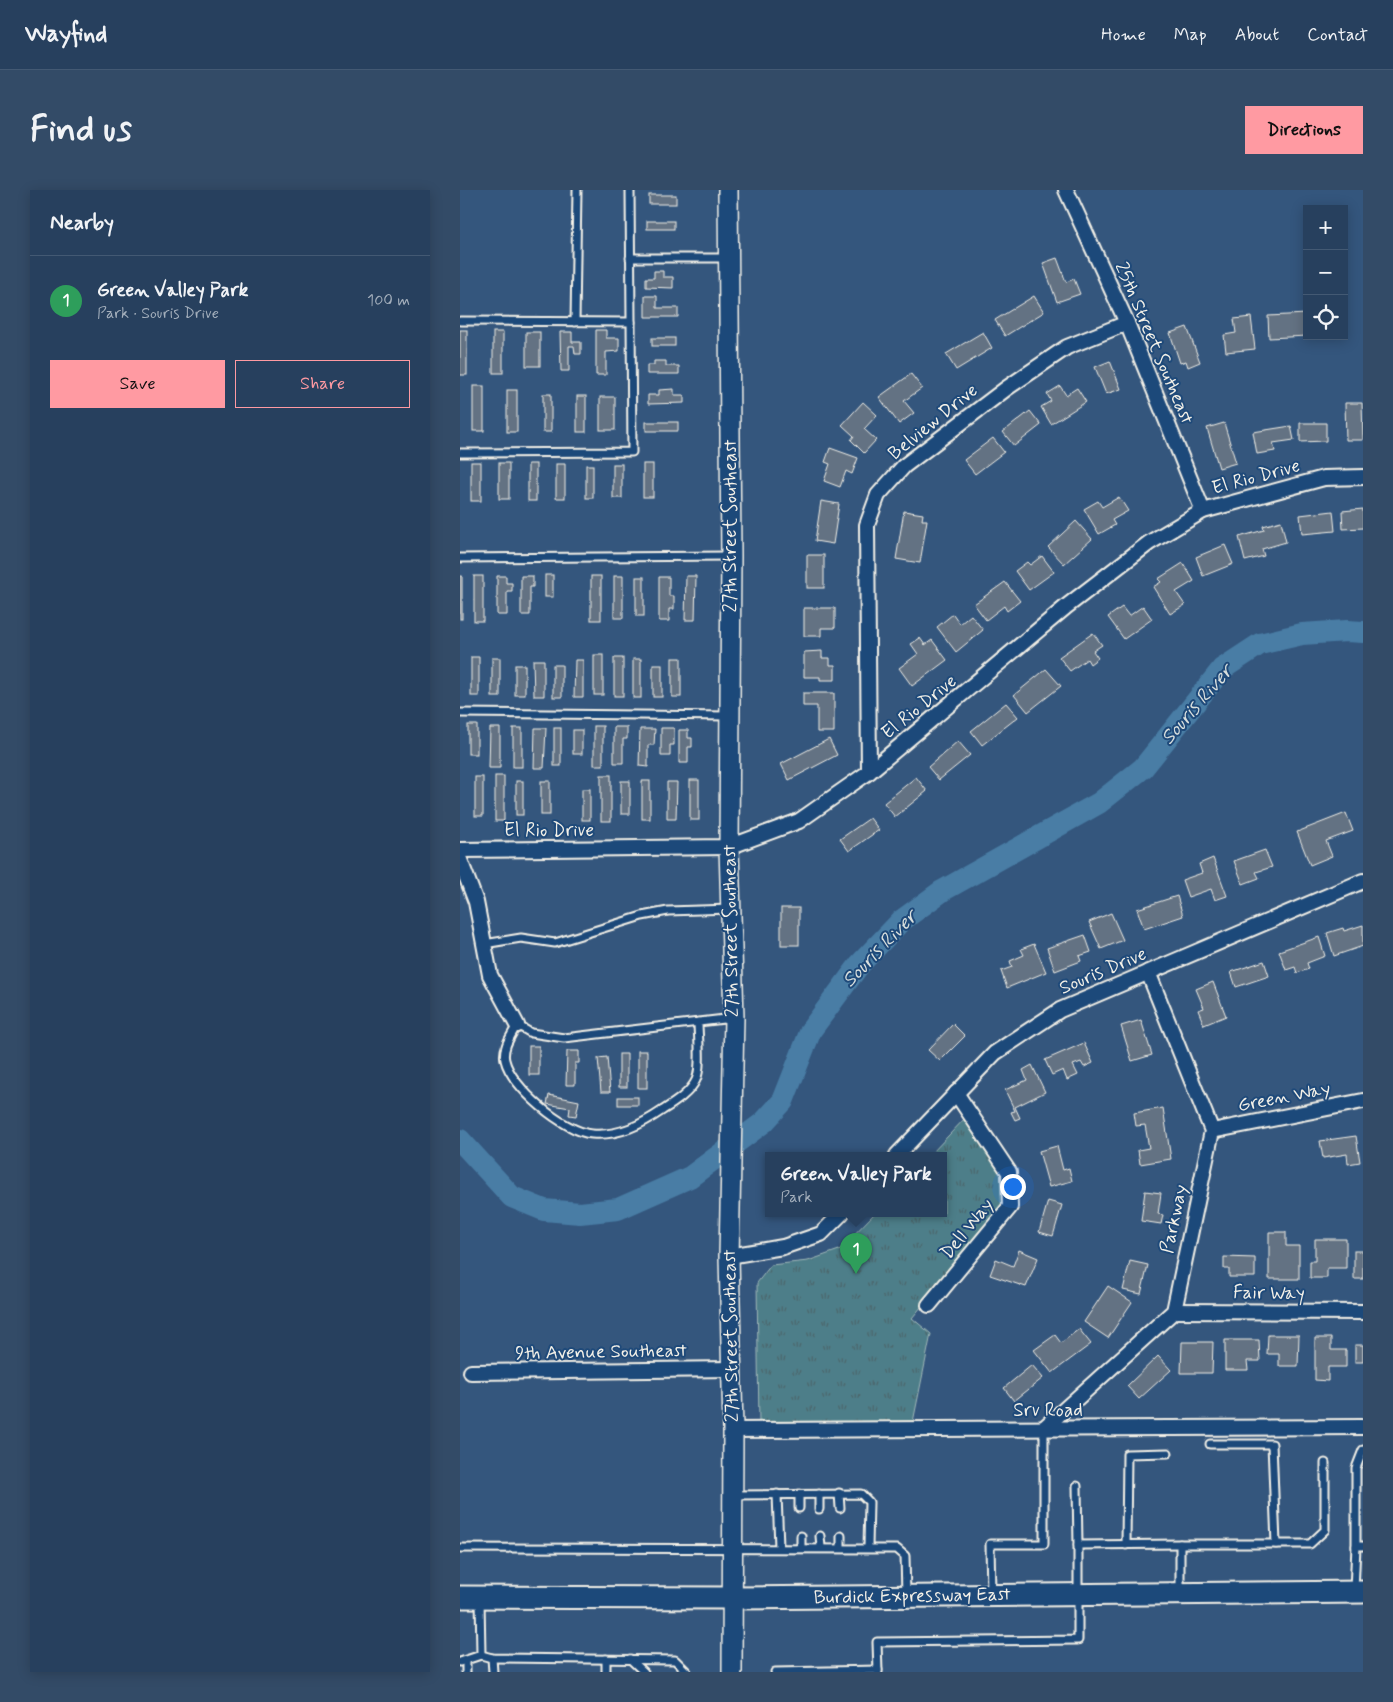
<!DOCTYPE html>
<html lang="en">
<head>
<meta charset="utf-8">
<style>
	:root { --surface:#27405e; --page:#334b67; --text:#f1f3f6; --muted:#a4afbc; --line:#435973; --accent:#ff9aa2 }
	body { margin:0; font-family:Mynerve,sans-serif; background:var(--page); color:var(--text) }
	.controls { position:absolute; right:15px; top:15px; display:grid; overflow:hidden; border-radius:0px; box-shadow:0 2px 12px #0003 }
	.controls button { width:45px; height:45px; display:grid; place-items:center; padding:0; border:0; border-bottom:1px solid var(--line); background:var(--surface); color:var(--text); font:25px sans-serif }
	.you { position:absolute; left:552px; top:996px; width:18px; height:18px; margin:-12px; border:4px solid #fff; border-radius:50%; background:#1a73e8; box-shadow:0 0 0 8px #1a73e833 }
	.badge { display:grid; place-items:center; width:32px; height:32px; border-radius:50%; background:var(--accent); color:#fff; font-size:16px; font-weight:700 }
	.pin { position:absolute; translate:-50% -41px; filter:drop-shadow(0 1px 2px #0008) }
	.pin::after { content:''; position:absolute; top:26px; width:18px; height:15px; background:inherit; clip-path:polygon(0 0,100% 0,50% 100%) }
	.popup { position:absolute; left:305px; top:962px; width:182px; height:65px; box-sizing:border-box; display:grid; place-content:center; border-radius:0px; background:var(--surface); filter:drop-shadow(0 1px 4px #0005); font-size:16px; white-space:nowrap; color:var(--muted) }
	.popup b { font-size:19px; color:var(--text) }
	.popup::after { content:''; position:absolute; left:50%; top:100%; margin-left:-10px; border:10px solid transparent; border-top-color:var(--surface) }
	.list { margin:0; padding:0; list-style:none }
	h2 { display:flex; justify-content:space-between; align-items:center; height:65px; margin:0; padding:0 20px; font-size:21px }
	h2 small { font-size:16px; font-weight:400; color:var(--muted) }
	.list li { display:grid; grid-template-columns:32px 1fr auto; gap:15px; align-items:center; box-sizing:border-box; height:90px; padding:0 20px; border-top:1px solid var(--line) }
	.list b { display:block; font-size:19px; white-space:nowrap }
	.list p { margin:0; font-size:16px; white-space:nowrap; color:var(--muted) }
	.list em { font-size:16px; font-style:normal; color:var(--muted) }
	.actions { display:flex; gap:10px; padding:15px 20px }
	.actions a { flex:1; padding:11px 0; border:1px solid var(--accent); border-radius:0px; text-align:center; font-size:18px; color:var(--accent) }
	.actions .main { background:var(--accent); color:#111 }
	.icon { flex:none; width:28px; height:28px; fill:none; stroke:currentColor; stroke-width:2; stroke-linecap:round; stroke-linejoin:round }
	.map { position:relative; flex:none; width:903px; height:1482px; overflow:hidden; border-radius:0px }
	header { display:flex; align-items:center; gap:30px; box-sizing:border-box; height:70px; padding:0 25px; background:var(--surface); border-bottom:1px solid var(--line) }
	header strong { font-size:24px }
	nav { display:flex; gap:28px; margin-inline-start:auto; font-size:18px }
	.intro { display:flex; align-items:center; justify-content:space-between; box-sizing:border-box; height:120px; padding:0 30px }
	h1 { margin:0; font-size:35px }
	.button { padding:12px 22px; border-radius:0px; background:var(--accent); color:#111; font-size:18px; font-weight:700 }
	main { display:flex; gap:30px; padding:0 30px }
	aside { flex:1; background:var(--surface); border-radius:0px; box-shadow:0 2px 12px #0003 }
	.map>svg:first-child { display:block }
</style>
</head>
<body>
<header>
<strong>Wayfind</strong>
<nav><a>Home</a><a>Map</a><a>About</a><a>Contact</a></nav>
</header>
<div class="intro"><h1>Find us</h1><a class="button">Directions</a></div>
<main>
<aside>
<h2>Nearby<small></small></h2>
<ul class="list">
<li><span class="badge" style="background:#2e9e5b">1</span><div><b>Green Valley Park</b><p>Park · Souris Drive</p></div><em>100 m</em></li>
</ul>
<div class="actions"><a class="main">Save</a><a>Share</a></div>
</aside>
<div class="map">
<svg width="903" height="1482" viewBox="0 0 903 1482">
	<defs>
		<pattern id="park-tufts" width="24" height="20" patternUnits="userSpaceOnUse" patternTransform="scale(1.25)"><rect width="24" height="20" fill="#4e7e89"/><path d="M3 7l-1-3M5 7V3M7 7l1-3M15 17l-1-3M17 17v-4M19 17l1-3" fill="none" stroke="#4c666b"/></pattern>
	</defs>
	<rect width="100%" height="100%" fill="#34567d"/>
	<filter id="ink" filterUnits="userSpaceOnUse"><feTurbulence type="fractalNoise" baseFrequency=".02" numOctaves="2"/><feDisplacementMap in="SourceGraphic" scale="10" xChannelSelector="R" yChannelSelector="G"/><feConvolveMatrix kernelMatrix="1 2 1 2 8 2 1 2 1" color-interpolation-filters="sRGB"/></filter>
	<g filter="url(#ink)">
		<!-- park -->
		<polygon fill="url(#park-tufts)" stroke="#a1b8b8" points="508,925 546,981 546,1015 452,1128 471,1144 453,1232 299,1235 297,1093 311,1075 348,1071 379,1060 415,1023 484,1023 484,965 470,965"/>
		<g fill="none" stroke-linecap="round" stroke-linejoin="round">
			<!-- river -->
			<polyline stroke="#487da5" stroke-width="22" points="0,950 52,1007 84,1020 120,1023 158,1019 230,987 304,932 323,911 351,840 400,774 441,731 482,701 639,613 683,578 762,479 800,454 842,444 887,441 903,442"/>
		</g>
		<!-- building -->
		<g fill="#647283" stroke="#f4f1e8">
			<rect x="189" y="5" width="27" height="9"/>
			<rect x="187" y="31" width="27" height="8"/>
			<polygon points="597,68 606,92 614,89 620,104 597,112 583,73"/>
			<polygon points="194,81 203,81 203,87 213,87 213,98 186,97 186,88 194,88"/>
			<polygon points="185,106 197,106 197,118 218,118 218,127 185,127"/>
			<polygon points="574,106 584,122 545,146 535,130"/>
			<polygon points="847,124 847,146 809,148 808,126"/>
			<polygon points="791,127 795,159 766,162 764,145 776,143 774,129"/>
			<polygon points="727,137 740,172 728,177 726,171 720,173 710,143"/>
			<rect x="0" y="140" width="7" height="45"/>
			<polygon points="136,140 146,140 146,148 159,148 159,161 146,162 146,185 136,185"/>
			<rect x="33" y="142" width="10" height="41"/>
			<rect x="66" y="142" width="14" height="34"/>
			<polygon points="100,142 112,142 112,152 121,152 121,164 115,164 114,156 109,156 109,181 101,181"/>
			<polygon points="523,142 532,158 496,180 486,164"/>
			<rect x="192" y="148" width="23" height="8"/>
			<polygon points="194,171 206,171 206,176 219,176 219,184 187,184 187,175 194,175"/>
			<polygon points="650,171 661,199 646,204 635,177"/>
			<polygon points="451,184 462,198 444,211 454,223 439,234 419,207"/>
			<rect x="13" y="196" width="11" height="45"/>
			<polygon points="600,196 606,205 617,198 626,212 591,234 581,217 591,211 587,204"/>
			<polygon points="214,199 214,205 224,205 224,213 188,214 188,205 199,205 199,200"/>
			<rect x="47" y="200" width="10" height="42"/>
			<rect x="83" y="204" width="8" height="38"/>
			<rect x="117" y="206" width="9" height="36"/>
			<rect x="140" y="207" width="15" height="33"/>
			<polygon points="403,212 417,225 404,239 416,250 404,263 391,250 394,246 382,235"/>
			<polygon points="885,213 902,213 903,250 886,250"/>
			<polygon points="570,221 581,235 554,256 543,242"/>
			<rect x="186" y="232" width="32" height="9"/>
			<polygon points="764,233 776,273 759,278 747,238"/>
			<polygon points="840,233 866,233 866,251 840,252"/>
			<polygon points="831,236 834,250 813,253 815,261 797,264 793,242"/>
			<polygon points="533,248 544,262 515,284 504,270"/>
			<polygon points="370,258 398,268 392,284 386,281 380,297 364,291 370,274 365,272"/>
			<rect x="11" y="272" width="10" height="39"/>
			<rect x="39" y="273" width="10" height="36"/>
			<rect x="68" y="274" width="8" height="37"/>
			<rect x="96" y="274" width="9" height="34"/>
			<rect x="153" y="274" width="9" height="34"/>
			<rect x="183" y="274" width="10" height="33"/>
			<rect x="126" y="275" width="7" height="33"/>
			<polygon points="659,307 668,321 652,330 655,335 639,344 624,319 638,311 642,317"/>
			<polygon points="361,311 379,314 373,354 355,351"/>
			<polygon points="903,319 903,338 883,339 882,321"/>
			<polygon points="444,321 463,324 462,330 467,330 460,373 436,369"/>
			<polygon points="873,321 875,341 842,344 840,325"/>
			<polygon points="616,331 632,349 604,374 588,357"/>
			<polygon points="821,331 826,352 802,359 804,366 785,371 779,347 804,340 803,336"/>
			<polygon points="765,355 773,374 743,386 736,367"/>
			<rect x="347" y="365" width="17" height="33"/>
			<polygon points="582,366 594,382 569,400 555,381 567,372 570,375"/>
			<polygon points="723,373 734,391 716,402 725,415 710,424 693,397 701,392 698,389"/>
			<rect x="85" y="385" width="8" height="22"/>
			<rect x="0" y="386" width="2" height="43"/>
			<rect x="14" y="386" width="9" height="45"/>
			<polygon points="37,386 46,386 46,393 52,393 52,401 47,401 47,425 37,425"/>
			<polygon points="61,386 73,386 73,397 70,397 70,425 61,425"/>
			<rect x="131" y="386" width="10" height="44"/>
			<rect x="154" y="386" width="9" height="42"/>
			<polygon points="226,386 236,386 235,430 225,430"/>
			<rect x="176" y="387" width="8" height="39"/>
			<polygon points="199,387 209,387 209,406 214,406 214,419 209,419 209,431 199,431"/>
			<polygon points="545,392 560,411 547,421 544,416 526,430 514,414"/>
			<polygon points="683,416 692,429 664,449 648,427 662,417 669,426"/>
			<polygon points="344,418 375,418 375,438 361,438 361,446 344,446"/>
			<polygon points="493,424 500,434 511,425 523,440 496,462 477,437"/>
			<polygon points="633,443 642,455 633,461 638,468 630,474 627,469 610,481 599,467"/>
			<polygon points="460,448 465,455 472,450 487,470 452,496 439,478 458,464 451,454"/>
			<polygon points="362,461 362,468 370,468 370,475 375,475 375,490 360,490 360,487 344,487 344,462"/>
			<rect x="134" y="465" width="9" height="40"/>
			<rect x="11" y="467" width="8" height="39"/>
			<rect x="32" y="468" width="8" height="39"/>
			<rect x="154" y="468" width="9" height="38"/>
			<rect x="212" y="468" width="9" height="39"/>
			<rect x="173" y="469" width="8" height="39"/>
			<polygon points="73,470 84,470 84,506 74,506"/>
			<polygon points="115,470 123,470 123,507 114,507"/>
			<rect x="55" y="475" width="10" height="30"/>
			<rect x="93" y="475" width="9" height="32"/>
			<rect x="193" y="475" width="9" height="32"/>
			<polygon points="586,479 601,496 568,522 554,505"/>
			<polygon points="343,503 374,503 374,542 357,542 357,516 343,516"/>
			<polygon points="546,513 558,527 522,555 511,541"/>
			<rect x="8" y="535" width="9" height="29"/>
			<rect x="134" y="536" width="9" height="39"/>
			<polygon points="154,537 167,537 167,549 163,549 163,573 154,573"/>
			<polygon points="30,538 40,538 40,578 29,578"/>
			<rect x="53" y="538" width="9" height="39"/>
			<polygon points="75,538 86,538 84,578 74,578"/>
			<rect x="94" y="538" width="7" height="38"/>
			<polygon points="201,538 214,538 214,555 210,555 210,566 201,566"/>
			<polygon points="180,539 195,539 194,555 188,555 188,577 179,576"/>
			<rect x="113" y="540" width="9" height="24"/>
			<polygon points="219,540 228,540 228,548 232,548 232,557 228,557 228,573 219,573"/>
			<polygon points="369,549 377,565 329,590 321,574"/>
			<polygon points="498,551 510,565 479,590 468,577"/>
			<rect x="141" y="585" width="10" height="46"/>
			<rect x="35" y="586" width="9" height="45"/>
			<rect x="15" y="587" width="8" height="39"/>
			<polygon points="456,587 467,601 435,627 424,613"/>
			<rect x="230" y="590" width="9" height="40"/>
			<rect x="56" y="591" width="7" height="34"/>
			<rect x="81" y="591" width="9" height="34"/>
			<rect x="161" y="591" width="9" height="33"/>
			<rect x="182" y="591" width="8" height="38"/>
			<polygon points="207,592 217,592 216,629 207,629"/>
			<rect x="122" y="599" width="8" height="31"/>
			<polygon points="886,623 893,641 866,651 872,666 850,675 837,642"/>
			<polygon points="410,628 419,640 389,661 380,649"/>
			<polygon points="805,660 812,677 796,682 799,688 783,694 774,671"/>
			<polygon points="753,668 767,706 755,710 751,699 728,707 722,690 742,683 739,674"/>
			<polygon points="717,706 723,726 684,739 677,719"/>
			<rect x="321" y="718" width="18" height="37"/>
			<polygon points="651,723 663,750 641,759 629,732"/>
			<polygon points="903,735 903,756 874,766 867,743 883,738 884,741"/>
			<polygon points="625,745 631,762 619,766 621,771 595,781 587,758"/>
			<polygon points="859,747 865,766 847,773 849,779 837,783 835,777 826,780 819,761"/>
			<polygon points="574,754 586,782 547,798 541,781 552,777 550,771 564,765 561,759"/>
			<polygon points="804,771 809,786 776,797 771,782"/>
			<polygon points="753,792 766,826 744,835 738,820 744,818 736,799"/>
			<polygon points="681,830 692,865 672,871 661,836"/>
			<polygon points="493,834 505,846 480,871 468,860"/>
			<polygon points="624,853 633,873 624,877 621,872 613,875 618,885 607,890 603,880 592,885 585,870"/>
			<rect x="69" y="856" width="10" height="29"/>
			<polygon points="107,861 119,861 119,873 115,873 115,895 106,895"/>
			<rect x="178" y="861" width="9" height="37"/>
			<rect x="159" y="864" width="8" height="33"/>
			<polygon points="147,867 150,902 141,902 138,868"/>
			<polygon points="572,875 585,902 555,917 560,928 555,930 551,922 555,921 545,900 567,890 563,880"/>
			<polygon points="89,905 119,911 116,926 109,925 110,918 87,914"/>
			<rect x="158" y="907" width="20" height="8"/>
			<polygon points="703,918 711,969 680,974 678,960 689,958 685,935 676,936 674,923"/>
			<polygon points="896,946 900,972 888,974 887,964 863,968 860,951"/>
			<polygon points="597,956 603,980 609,978 612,991 589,997 579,961"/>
			<polygon points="685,1001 701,1003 698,1024 703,1025 701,1034 681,1031"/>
			<polygon points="588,1011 602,1015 593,1046 579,1042"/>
			<polygon points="809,1042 826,1042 826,1056 839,1056 839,1089 809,1089"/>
			<polygon points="855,1049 886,1049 886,1078 867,1078 867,1088 850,1088 850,1071 855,1071"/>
			<polygon points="559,1060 578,1068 566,1097 530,1085 536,1069 553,1076"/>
			<rect x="894" y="1061" width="9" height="28"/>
			<polygon points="764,1067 795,1068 795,1087 769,1087 769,1079 764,1079"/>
			<polygon points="670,1071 688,1075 681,1104 663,1100"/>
			<polygon points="648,1096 672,1112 648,1148 624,1132"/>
			<polygon points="619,1139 631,1154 592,1183 574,1160 595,1145 601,1153"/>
			<polygon points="808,1145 839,1145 838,1176 819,1176 819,1164 807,1164"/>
			<polygon points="855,1148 871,1148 871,1160 886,1160 886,1177 868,1177 868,1191 855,1190"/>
			<polygon points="765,1150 799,1150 800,1171 787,1171 788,1180 765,1180"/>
			<polygon points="722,1152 753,1152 752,1183 721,1183"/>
			<rect x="895" y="1155" width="8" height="17"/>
			<polygon points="698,1166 711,1180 679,1209 667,1196"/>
			<polygon points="572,1175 583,1188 554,1211 544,1198"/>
		</g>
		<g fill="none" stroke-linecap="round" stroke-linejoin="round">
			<!-- lane casing -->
			<g stroke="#f4f1e8" stroke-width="11">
				<g id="lane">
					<polyline points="170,68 268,68"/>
					<polyline points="0,131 171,132"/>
					<polyline points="115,132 117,0"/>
					<polyline points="0,263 172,262 170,0"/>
					<polyline points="0,368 270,366"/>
					<polyline points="0,523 269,526"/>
					<polyline points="24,754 61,748 95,753 182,726 208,721 271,719"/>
					<path d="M238,832C238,847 242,877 236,890C230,903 214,913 203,920C181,935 159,946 132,944C104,942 51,897 45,870C42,858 51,846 57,835L71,843L104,848L273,828"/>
					<polyline points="617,1296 618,1355"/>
					<polyline points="379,1303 380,1318"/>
					<polyline points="317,1304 319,1357"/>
					<polyline points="339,1304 339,1318"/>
					<polyline points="359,1304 359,1319"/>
					<polyline points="273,1305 401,1304 409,1312 408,1357"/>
					<polyline points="341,1346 341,1357"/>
					<polyline points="360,1346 361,1357"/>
					<polyline points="381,1346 381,1357"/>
					<polyline points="816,1354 850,1354 865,1340 865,1273"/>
					<polyline points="666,1355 667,1264 708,1263"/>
					<polyline points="896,1356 896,1278 903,1260"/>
					<polyline points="0,1358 437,1359 445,1366 446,1404"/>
					<polyline points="894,1400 896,1356 903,1356"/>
					<polyline points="720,1401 720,1354 816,1354 812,1254 750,1254"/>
					<polyline points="531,1403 530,1354 584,1354 584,1238"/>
					<polyline points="21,1465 32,1468 215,1470 227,1482"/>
					<polyline points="32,1468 33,1482"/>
					<polyline points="146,1469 146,1482"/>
					<polyline points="170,1469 184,1482"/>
					<polyline points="0,1472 21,1465 20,1409"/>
					<polyline points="6,1472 6,1482"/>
					<polyline points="315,1482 418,1480"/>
					<polyline points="418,1482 417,1452 618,1450 618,1355 720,1354"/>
				</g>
			</g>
			<!-- street casing -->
			<g stroke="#f4f1e8" stroke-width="18">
				<g id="street">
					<polyline points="606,0 667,133 743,321"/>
					<polyline points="409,582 407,335 418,305 444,276 547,198 607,157 667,133"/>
					<polyline points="0,660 269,657 339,631 409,582 607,416 689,353 743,321 864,288 903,287"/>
					<polyline points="0,670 16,712 30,785 57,835"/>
					<polyline points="752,941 903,911"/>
					<polyline points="437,965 535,863 600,820 903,691"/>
					<polyline points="269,1066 323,1057 361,1044 382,1023"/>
					<polyline points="469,1115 550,1017 549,982 496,903"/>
					<polyline points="714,1121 903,1122"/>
					<polyline points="11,1182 272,1179"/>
					<polyline points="584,1238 714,1121 752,941 688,782"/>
					<polyline points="273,1240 903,1237"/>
				</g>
			</g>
			<!-- secondary casing -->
			<g stroke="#f4f1e8" stroke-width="22">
				<polyline id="secondary" points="268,0 271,366 269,657 274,828 269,1066 273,1240 272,1482"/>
			</g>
			<!-- primary casing -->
			<g stroke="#f4f1e8" stroke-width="25">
				<polyline id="primary" points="0,1407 272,1408 903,1402"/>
			</g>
			<!-- lane -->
			<use href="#lane" stroke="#1f4a7a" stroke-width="7"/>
			<!-- street -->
			<use href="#street" stroke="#1f4a7a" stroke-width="14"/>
			<!-- secondary -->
			<use href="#secondary" stroke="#1f4a7a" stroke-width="19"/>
			<!-- primary -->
			<use href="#primary" stroke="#1f4a7a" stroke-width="21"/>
		</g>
	</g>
	<g text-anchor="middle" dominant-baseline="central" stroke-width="4" stroke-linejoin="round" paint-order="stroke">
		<!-- street labels -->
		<g font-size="19" fill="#f4f1e8" stroke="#1f4a7a">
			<text transform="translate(694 153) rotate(67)">25th Street Southeast</text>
			<text transform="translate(473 232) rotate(-39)">Belview Drive</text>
			<text transform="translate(796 287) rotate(-15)">El Rio Drive</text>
			<text transform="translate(270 336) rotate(-90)">27th Street Southeast</text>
			<text transform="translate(459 517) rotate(-39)">El Rio Drive</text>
			<text x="89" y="640">El Rio Drive</text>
			<text transform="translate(271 741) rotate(-91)">27th Street Southeast</text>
			<text transform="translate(643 781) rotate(-23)">Souris Drive</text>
			<text transform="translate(824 907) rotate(-11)">Green Way</text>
			<text transform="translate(714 1029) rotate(-78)">Parkway</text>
			<text transform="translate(507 1039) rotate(-51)">Dell Way</text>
			<text transform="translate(809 1103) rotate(1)">Fair Way</text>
			<text transform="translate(271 1146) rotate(-91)">27th Street Southeast</text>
			<text transform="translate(141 1162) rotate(-1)">9th Avenue Southeast</text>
			<text x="588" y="1220">Srv Road</text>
			<text transform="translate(452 1406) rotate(-1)">Burdick Expressway East</text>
		</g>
		<!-- water labels -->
		<g font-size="20" font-style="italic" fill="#dae0de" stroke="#1f4a7a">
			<text transform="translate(737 515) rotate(-49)">Souris River</text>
			<text transform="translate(420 759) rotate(-46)">Souris River</text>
		</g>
	</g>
</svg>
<div class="controls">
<button>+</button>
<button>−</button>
<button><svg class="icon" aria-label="locate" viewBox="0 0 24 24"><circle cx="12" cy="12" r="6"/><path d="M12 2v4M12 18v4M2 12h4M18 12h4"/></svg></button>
</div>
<div class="you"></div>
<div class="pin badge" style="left:396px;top:1084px;background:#2e9e5b">1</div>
<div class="popup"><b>Green Valley Park</b>Park</div>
</div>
</main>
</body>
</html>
